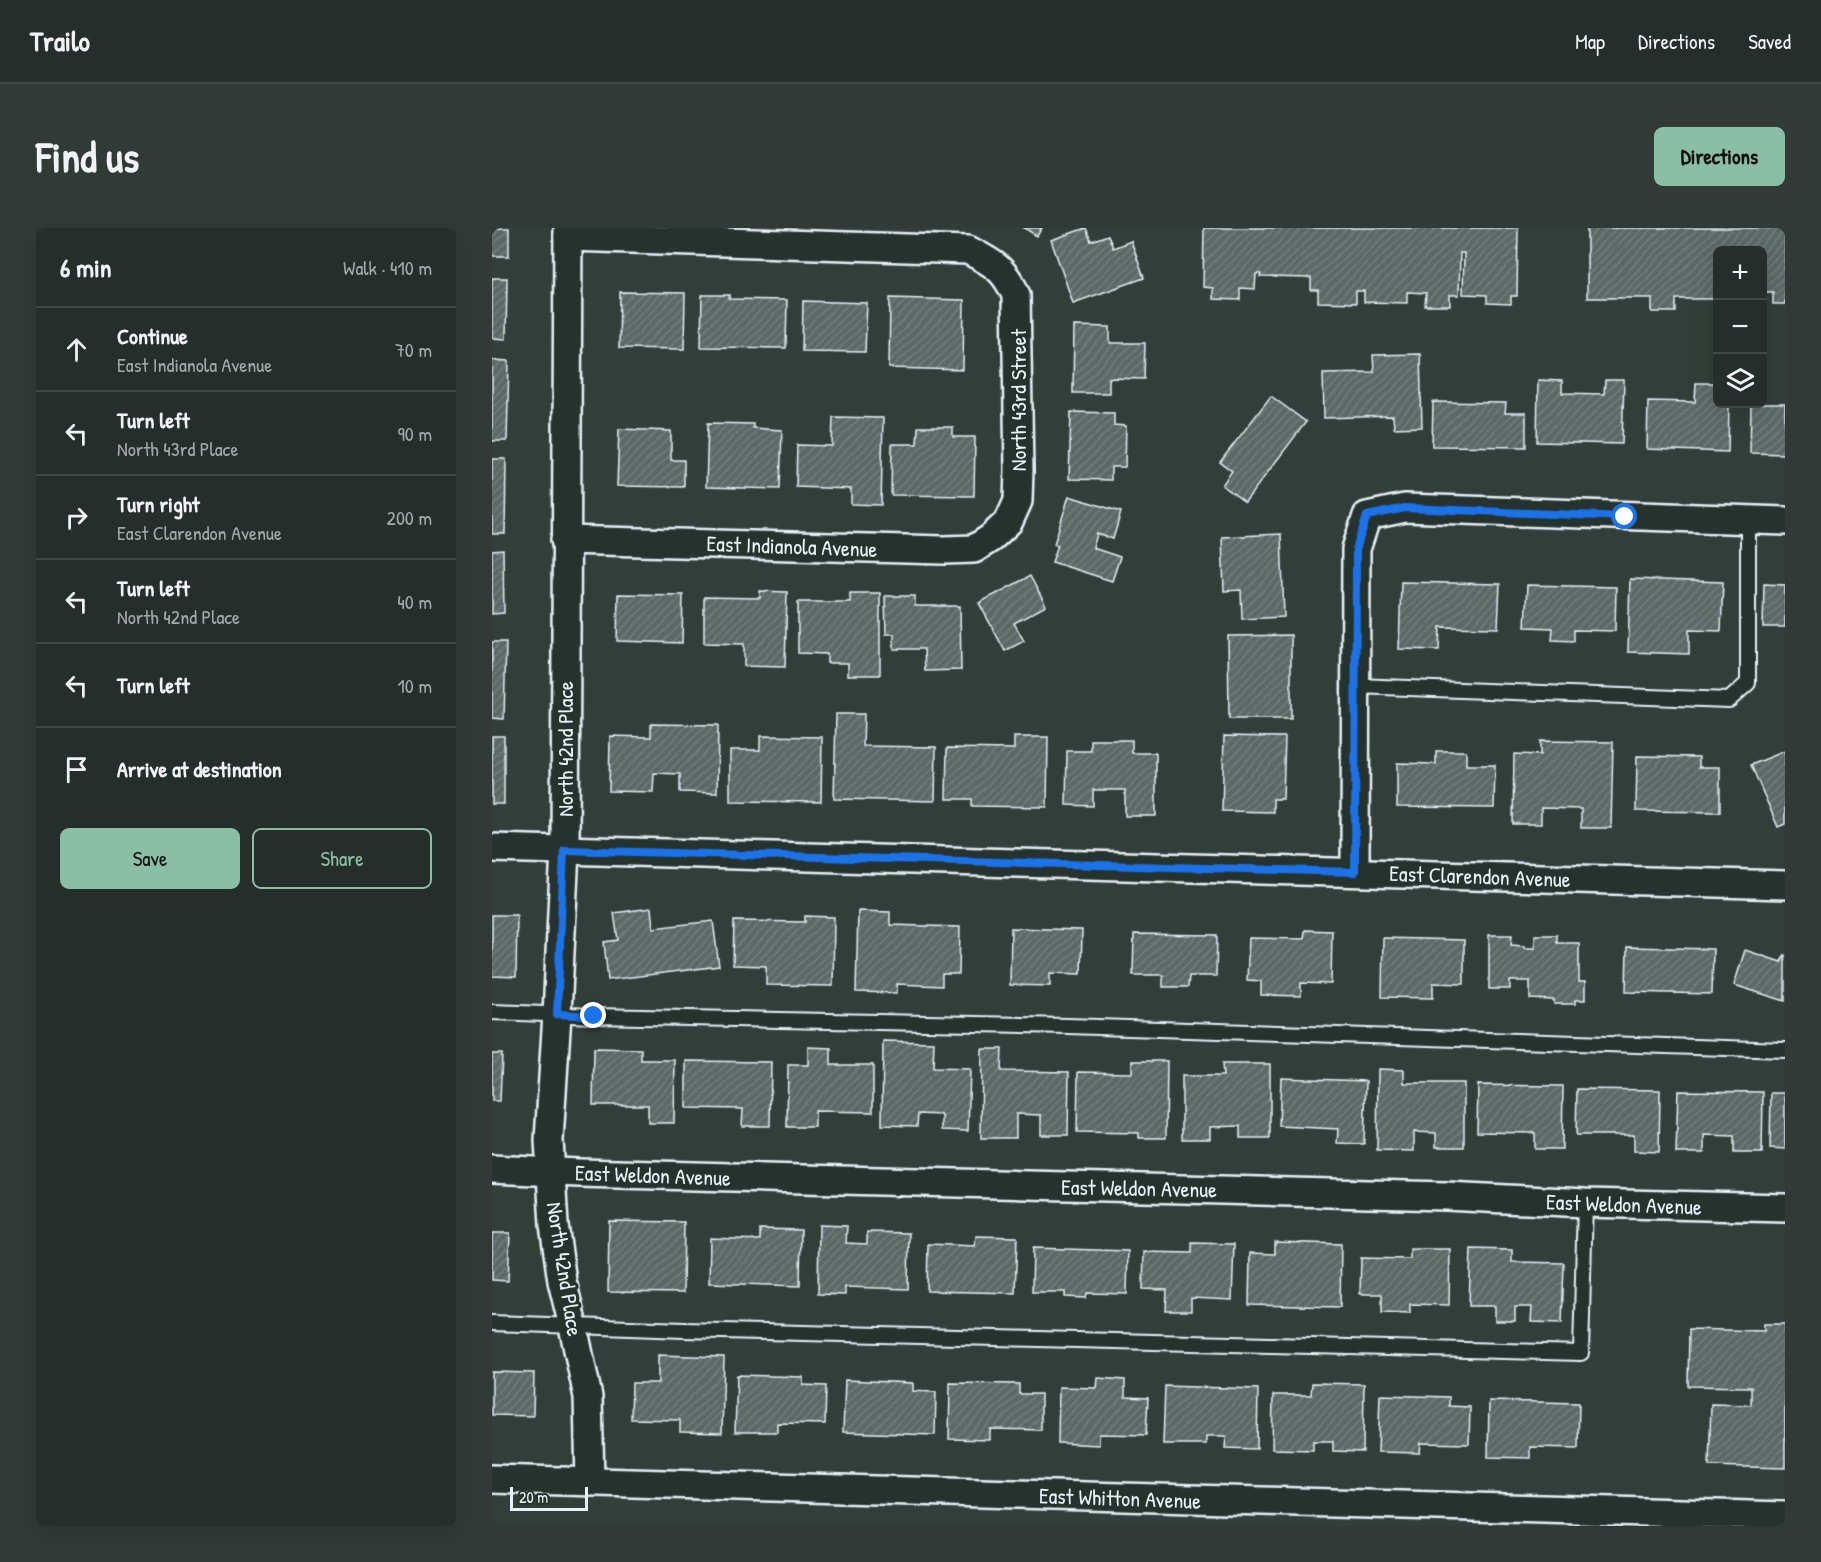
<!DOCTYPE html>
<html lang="en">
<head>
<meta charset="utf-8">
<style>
	:root { --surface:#262e2b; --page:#323a37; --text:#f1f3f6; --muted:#a4a8a9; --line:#424a47; --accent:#8abfa5 }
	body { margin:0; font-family:"Patrick Hand",sans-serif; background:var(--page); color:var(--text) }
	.controls { position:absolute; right:18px; top:18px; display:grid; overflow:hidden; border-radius:9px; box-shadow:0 6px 24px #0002 }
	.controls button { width:54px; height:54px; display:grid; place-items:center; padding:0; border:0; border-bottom:2px solid var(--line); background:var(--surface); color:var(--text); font:30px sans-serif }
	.scale { position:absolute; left:18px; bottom:15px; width:78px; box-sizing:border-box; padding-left:6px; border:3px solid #e8f1f8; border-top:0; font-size:16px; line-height:21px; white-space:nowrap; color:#e8f1f8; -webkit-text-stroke:4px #26332d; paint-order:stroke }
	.stop { position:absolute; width:18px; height:18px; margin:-14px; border:4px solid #1a73e8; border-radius:50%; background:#fff }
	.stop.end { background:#1a73e8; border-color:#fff; box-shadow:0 2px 6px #0008 }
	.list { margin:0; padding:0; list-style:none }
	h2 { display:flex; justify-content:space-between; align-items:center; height:78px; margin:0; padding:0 24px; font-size:26px }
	h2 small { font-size:20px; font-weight:400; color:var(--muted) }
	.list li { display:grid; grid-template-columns:39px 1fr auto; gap:18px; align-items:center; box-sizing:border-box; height:84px; padding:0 24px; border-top:2px solid var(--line) }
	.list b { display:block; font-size:22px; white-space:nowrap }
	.list p { margin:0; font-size:20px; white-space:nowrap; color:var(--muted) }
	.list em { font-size:20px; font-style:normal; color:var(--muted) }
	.actions { display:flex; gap:12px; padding:18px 24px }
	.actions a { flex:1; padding:14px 0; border:2px solid var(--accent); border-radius:9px; text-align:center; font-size:21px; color:var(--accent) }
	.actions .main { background:var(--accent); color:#111 }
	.icon { flex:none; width:33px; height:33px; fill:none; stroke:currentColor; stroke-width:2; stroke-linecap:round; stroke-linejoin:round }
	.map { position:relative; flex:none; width:1293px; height:1298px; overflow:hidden; border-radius:9px }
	header { display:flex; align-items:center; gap:36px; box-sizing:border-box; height:84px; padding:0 30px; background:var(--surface); border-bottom:2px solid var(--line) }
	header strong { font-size:28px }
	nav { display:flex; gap:33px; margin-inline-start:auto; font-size:21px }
	.intro { display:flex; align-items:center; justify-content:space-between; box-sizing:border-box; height:144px; padding:0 36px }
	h1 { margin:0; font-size:42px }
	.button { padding:15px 27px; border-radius:9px; background:var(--accent); color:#111; font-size:21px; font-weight:700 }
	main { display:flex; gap:36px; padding:0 36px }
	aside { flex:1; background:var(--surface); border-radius:9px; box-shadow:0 6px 24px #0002 }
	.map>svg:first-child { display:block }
</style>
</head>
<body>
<header>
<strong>Trailo</strong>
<nav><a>Map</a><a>Directions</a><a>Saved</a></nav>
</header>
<div class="intro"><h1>Find us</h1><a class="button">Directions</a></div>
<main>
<aside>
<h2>6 min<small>Walk · 410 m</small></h2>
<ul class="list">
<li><svg class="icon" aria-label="ahead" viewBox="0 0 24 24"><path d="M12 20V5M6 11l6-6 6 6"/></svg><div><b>Continue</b><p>East Indianola Avenue</p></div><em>70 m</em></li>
<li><svg class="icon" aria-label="left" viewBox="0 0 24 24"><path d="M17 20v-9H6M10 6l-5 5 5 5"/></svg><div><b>Turn left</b><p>North 43rd Place</p></div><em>90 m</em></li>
<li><svg class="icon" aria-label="right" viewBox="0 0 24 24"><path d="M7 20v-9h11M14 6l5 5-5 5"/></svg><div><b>Turn right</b><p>East Clarendon Avenue</p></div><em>200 m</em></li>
<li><svg class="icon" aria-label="left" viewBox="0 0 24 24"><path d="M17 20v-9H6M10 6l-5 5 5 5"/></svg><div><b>Turn left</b><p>North 42nd Place</p></div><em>40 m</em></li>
<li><svg class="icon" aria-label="left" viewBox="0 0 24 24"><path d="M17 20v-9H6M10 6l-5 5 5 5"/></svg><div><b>Turn left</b></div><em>10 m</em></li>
<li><svg class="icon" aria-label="arrive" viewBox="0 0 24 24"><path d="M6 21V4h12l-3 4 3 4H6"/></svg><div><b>Arrive at destination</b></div></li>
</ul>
<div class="actions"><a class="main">Save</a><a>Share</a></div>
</aside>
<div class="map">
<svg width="1293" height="1298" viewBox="0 0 1293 1298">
	<defs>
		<pattern id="building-hatch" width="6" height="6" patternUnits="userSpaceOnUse" patternTransform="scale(1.5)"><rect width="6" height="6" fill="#5c6865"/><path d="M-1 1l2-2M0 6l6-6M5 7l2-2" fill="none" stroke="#737e7c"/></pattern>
	</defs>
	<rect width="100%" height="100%" fill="#323e39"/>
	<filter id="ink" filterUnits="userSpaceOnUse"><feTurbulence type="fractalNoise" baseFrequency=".0167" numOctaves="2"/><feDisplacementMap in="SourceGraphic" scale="12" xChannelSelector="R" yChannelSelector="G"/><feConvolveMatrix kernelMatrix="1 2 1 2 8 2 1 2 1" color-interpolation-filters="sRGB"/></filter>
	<g filter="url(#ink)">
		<!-- building -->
		<g fill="url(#building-hatch)" stroke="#e8f1f8" stroke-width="1.5">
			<rect x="0" y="0" width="17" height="28"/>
			<polygon points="532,0 550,0 545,8"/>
			<polygon points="594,0 599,13 616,7 621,20 639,13 652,50 581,75 559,12"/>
			<polygon points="712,0 1026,0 1025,68 1019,68 1019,76 995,75 995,67 971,66 972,25 968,25 967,67 958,67 958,78 933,78 934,65 915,64 915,75 872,74 872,63 864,63 864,75 826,74 826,62 819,62 819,50 768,49 769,46 764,46 763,61 748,60 748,72 721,71 721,60 711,59"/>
			<polygon points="1095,0 1293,0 1293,76 1281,76 1281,64 1270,64 1270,22 1226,22 1226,71 1184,71 1184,84 1160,84 1160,70 1095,70"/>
			<polygon points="0,50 15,50 14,111 0,110"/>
			<polygon points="128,64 193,65 192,121 127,120"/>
			<polygon points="210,67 238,67 237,71 295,72 294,120 209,119"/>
			<polygon points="398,70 472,72 471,142 397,140"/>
			<polygon points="311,73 375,75 373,124 310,123"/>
			<polygon points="582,98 618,99 618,115 653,115 652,151 617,150 617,165 581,165"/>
			<polygon points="928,126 930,199 902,200 901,188 832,190 831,145 882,144 881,127"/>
			<polygon points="0,132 17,133 15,213 0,213"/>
			<polygon points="1046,152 1070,153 1070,165 1112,166 1113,152 1132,152 1130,216 1045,214"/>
			<polygon points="1204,155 1226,155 1226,176 1237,176 1236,224 1155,221 1156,173 1203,174"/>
			<polygon points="779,168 814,194 753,274 730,257 740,243 728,234"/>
			<polygon points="941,174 1014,175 1013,185 1034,185 1034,219 940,218"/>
			<polygon points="1259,176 1293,176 1293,226 1258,225"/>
			<polygon points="579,184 622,185 622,197 634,198 633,239 619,239 619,252 577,251"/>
			<polygon points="341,189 391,190 389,277 359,276 359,261 304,259 305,217 340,218"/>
			<polygon points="216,195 261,196 261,200 290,202 288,261 214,259"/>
			<polygon points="426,199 461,199 461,209 483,209 482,268 399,267 400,216 425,216"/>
			<polygon points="127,201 179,203 179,232 192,232 192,259 125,258"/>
			<polygon points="0,231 14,231 13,306 0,306"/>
			<polygon points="577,268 629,284 621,311 605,306 601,320 628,329 620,353 560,334 566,317 562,316"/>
			<polygon points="789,306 792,389 750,391 749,362 732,363 730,309"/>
			<polygon points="11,322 12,385 0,386 0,323"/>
			<polygon points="538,348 554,378 522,395 532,413 513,423 487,375"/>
			<polygon points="1138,351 1231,354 1229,403 1197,402 1197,426 1136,424"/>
			<polygon points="909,354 1008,356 1006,400 948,399 947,422 907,421"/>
			<polygon points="1272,356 1293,357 1293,399 1271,399"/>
			<polygon points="1035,357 1124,359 1123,403 1082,402 1082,413 1060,412 1061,400 1033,399"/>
			<polygon points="268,363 295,364 293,439 252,438 252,416 212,415 212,369 268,370"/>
			<polygon points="358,365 388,365 388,447 356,447 356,435 335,435 335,426 306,425 306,374 358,374"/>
			<polygon points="126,366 191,367 190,415 125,413"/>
			<polygon points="393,368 423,368 423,378 468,378 469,442 433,443 432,421 402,421 402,406 394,406"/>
			<polygon points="799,407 799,491 737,491 736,408"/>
			<polygon points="0,414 14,414 12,491 0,490"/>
			<polygon points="344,486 372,486 371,518 444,519 443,573 342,571"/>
			<polygon points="159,496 226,497 225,565 188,564 188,546 162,545 161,564 117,563 118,508 159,509"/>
			<rect x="0" y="508" width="12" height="68"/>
			<polygon points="268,508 330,509 329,574 238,573 238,522 268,522"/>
			<polygon points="732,508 793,509 791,571 781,571 781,584 730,583"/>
			<polygon points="522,509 556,509 555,579 480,578 480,571 454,571 455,520 522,521"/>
			<polygon points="599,512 640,512 640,525 664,525 664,588 633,588 633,562 601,562 601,578 574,577 575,523 599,523"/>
			<polygon points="1048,513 1121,514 1119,600 1089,600 1089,581 1049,580 1049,596 1021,596 1022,526 1048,527"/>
			<polygon points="944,523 974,523 974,537 1003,537 1002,580 905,579 905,535 944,536"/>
			<polygon points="1293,523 1293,596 1286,599 1259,537"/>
			<polygon points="1145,528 1207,529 1207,539 1228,539 1228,584 1144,583"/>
			<polygon points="159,680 161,700 221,693 227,738 116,752 112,714 126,712 122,685"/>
			<polygon points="366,683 398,684 398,697 468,699 467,746 450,746 450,758 405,756 405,765 364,764"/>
			<polygon points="0,687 25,687 24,749 0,748"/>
			<polygon points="313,688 342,689 341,758 274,757 274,738 241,737 242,693 313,694"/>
			<polygon points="519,700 590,702 589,746 558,745 558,758 518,757"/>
			<polygon points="813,702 840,703 839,756 809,755 809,768 769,767 769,753 755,752 757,710 812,711"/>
			<polygon points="642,706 725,707 724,748 697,748 696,759 671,759 671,747 641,747"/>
			<polygon points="997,707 1020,707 1019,717 1032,718 1032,720 1043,720 1043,707 1065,707 1065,715 1087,715 1087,754 1093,754 1093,772 1083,772 1083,776 1062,776 1062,772 1038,771 1038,753 1018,753 1018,761 997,761"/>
			<polygon points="891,710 972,712 972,756 941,755 941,770 890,769"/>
			<polygon points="1135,719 1221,721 1220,766 1134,764"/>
			<polygon points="1253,722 1289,734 1292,727 1293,727 1293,773 1242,757"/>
			<polygon points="391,813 442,814 441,840 478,841 476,903 450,902 450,887 426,886 425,898 390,897"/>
			<polygon points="316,819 339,820 339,837 381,837 381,884 323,883 323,899 295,899 296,837 316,837"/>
			<polygon points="102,820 149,821 149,832 183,832 182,895 156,895 156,877 101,877"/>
			<polygon points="490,821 510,821 509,843 577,844 576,907 549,907 549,887 524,886 524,910 489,910"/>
			<polygon points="0,826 10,826 8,873 0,873"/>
			<polygon points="194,833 279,834 278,898 250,898 251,881 194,880"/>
			<polygon points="640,833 675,833 674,910 647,910 647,905 585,904 586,844 640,845"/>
			<polygon points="730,836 778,836 778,910 748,910 748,898 718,899 718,911 690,911 690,848 731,848"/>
			<polygon points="886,841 912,842 912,855 972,855 972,919 944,919 944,905 922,904 922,923 885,922"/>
			<polygon points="789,850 874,853 872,916 845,915 846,901 787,898"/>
			<polygon points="986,857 1071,858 1070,921 1043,921 1043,905 985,904"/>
			<polygon points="1085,861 1168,862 1167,924 1142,923 1142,907 1084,907"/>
			<polygon points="1186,863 1271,864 1270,925 1242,925 1242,908 1212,907 1212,925 1184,925"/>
			<polygon points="1279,865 1293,865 1293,921 1278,920"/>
			<polygon points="117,993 192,994 191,1065 116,1064"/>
			<polygon points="327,997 355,998 354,1015 375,1016 375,1004 417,1005 416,1061 353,1059 353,1067 326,1066"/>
			<polygon points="268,1001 309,1002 308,1058 217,1055 218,1010 268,1012"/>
			<polygon points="0,1005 18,1005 16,1053 0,1052"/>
			<polygon points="484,1008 525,1009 523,1065 435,1063 436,1016 483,1018"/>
			<polygon points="783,1014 849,1016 848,1079 757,1077 758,1025 783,1026"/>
			<polygon points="700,1015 742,1016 740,1072 699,1070 699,1083 674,1083 675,1062 651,1061 652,1024 700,1025"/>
			<polygon points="541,1020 636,1023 635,1066 595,1065 594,1070 573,1069 573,1064 540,1064"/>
			<polygon points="918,1021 958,1021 957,1077 918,1076 918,1085 890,1084 890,1066 868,1066 869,1030 918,1031"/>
			<polygon points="979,1021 1020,1022 1020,1034 1072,1035 1070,1095 1039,1094 1040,1079 1023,1079 1023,1093 1003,1093 1003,1078 977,1078"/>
			<polygon points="1272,1096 1293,1096 1293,1240 1217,1238 1219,1176 1259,1177 1259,1159 1196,1158 1197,1101 1272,1103"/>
			<polygon points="166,1127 232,1129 230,1205 188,1204 188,1192 139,1191 140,1155 166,1155"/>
			<polygon points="0,1144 42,1145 41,1188 0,1187"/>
			<polygon points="245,1147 311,1149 311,1157 334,1158 333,1196 285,1195 285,1204 243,1204"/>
			<polygon points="606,1150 633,1152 633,1169 656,1170 654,1207 607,1206 607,1217 566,1215 567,1159 605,1160"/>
			<polygon points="353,1152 421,1155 421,1163 444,1164 443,1207 351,1204"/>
			<polygon points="458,1155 527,1156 527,1166 549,1166 549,1202 498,1201 498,1212 457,1211"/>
			<polygon points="820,1155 872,1156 871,1224 841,1223 841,1213 821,1213 821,1222 780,1221 781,1167 819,1167"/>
			<polygon points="673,1158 766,1161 765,1221 733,1220 734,1208 714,1208 714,1216 671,1216"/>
			<polygon points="888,1167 957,1169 957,1178 978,1179 977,1216 929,1215 928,1225 886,1224"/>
			<polygon points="997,1173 1087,1175 1086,1220 1038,1219 1038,1230 996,1229"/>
		</g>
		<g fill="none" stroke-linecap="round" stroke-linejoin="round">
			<!-- service casing -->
			<g stroke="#e8f1f8" stroke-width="18">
				<g id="service">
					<polyline points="864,458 1237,472 1256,455 1256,292"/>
					<polyline points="0,784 102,788 576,798 1293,822"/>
					<polyline points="0,1095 192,1102 1089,1125 1093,975"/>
				</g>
			</g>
			<!-- minor casing -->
			<g stroke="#e8f1f8" stroke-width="32">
				<g id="minor">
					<polyline points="76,0 73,622 65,786 57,912 62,997 70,1053 81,1098 96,1169 98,1254"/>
					<path d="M73,312L452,322L482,321L499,310L517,293L526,273L527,242L524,67C512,40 501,35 476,22L76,9"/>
					<polyline points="0,620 1293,657"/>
					<polyline points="863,644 864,321 875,288 913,280 1293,293"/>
					<polyline points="0,941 87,945 954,968 1093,975 1293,980"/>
					<polyline points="0,1251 1293,1288"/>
				</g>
			</g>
			<!-- service -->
			<use href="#service" stroke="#26332d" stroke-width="14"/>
			<!-- minor -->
			<use href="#minor" stroke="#26332d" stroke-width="27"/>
		</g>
	</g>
	<g fill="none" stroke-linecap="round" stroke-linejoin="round" filter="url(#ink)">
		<!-- route -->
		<polyline stroke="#1a73e8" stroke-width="8" points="102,788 65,786 72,622 863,644 864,321 875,288 913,280 1133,289"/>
	</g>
	<g text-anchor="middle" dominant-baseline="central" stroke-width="6" stroke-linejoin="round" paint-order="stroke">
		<!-- street labels -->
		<g font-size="22" fill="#e8f1f8" stroke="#26332d">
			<text transform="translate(526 172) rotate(-90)">North 43rd Street</text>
			<text transform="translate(300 318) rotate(2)">East Indianola Avenue</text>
			<text transform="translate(73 521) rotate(-90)">North 42nd Place</text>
			<text transform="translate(988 648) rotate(2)">East Clarendon Avenue</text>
			<text transform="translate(161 947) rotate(2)">East Weldon Avenue</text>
			<text transform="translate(647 960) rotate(1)">East Weldon Avenue</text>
			<text transform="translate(1132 976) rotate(2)">East Weldon Avenue</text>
			<text transform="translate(73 1041) rotate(81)">North 42nd Place</text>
			<text transform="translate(628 1270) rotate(2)">East Whitton Avenue</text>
		</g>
	</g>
</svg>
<div class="controls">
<button>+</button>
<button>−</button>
<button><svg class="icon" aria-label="layers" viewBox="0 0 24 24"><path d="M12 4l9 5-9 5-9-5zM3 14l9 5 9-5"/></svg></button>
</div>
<div class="scale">20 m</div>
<div class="stop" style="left:1133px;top:289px"></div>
<div class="stop end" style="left:102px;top:788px"></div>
</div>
</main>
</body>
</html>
